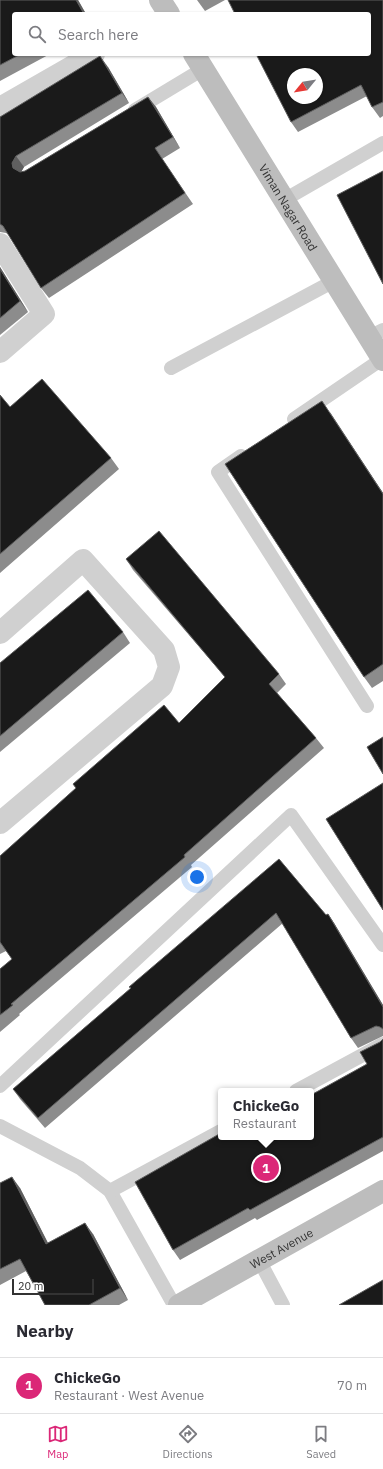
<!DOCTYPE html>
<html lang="en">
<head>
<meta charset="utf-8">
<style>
	:root { --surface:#fff; --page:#f7f7f7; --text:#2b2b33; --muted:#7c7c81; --line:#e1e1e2; --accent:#db2777 }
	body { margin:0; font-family:"IBM Plex Sans",sans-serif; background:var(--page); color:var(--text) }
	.compass { position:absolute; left:287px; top:68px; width:36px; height:36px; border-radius:50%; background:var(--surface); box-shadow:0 1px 3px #0004; rotate:240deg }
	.scale { position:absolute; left:12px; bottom:10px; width:82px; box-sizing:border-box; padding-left:4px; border:2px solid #333; border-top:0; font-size:11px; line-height:14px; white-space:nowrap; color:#333; -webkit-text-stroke:3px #fff; paint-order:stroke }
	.you { position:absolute; left:197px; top:877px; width:14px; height:14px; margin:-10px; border:3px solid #fff; border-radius:50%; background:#1a73e8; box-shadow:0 0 0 6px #1a73e833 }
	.badge { display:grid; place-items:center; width:26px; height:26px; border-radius:50%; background:var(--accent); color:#fff; font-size:13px; font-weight:700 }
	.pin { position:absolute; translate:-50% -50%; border:2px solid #fff; box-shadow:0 1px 4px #0006 }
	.popup { position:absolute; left:218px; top:1088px; width:96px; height:52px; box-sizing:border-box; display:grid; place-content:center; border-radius:4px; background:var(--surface); filter:drop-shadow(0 1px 3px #0005); font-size:13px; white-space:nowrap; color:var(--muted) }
	.popup b { font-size:15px; color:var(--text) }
	.popup::after { content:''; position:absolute; left:50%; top:100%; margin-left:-8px; border:8px solid transparent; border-top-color:var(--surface) }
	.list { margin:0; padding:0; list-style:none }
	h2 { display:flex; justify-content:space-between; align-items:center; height:52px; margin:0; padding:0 16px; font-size:17px }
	h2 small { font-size:13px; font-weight:400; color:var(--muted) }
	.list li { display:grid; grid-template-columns:26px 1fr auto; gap:12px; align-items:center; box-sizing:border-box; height:56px; padding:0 16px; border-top:1px solid var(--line) }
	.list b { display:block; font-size:15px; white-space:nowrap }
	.list p { margin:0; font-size:13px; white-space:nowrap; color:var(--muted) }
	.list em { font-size:13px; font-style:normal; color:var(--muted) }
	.icon { flex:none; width:22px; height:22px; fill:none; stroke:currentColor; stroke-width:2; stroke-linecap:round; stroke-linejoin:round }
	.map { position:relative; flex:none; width:383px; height:1305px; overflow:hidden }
	.search { position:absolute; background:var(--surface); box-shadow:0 1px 3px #0004; left:12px; right:12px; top:12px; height:44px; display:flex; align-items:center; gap:10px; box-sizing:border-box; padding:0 14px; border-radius:4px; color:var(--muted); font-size:15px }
	.sheet { height:108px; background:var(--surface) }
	nav { display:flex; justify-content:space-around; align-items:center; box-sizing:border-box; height:56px; border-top:1px solid var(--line); background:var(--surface); font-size:11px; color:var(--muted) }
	nav a { display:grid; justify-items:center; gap:2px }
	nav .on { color:var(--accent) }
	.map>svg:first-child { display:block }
</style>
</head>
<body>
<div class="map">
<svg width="383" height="1305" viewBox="0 0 383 1305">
	<rect width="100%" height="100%" fill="#fff"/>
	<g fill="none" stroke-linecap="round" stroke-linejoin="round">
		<!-- lane -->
		<g stroke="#d0d0d0" stroke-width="14">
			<polyline points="135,110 203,69"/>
			<polyline points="284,200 383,143"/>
			<polyline points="369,337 383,330"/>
			<polyline points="171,368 334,281"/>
			<polyline points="294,419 382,359"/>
			<polyline points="241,456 218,472 367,706"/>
			<polyline points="0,1086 291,815 383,945"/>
			<polyline points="296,1091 383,1044"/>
			<polyline points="0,1126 80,1168 110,1191 174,1305"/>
			<polyline points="110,1191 221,1131"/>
			<polyline points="259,1260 283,1305"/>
		</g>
		<!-- street -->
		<g stroke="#d0d0d0" stroke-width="22">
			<polyline points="0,108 94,54"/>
			<polyline points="0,244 44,314 0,352"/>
			<polyline points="0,633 83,560 164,650 169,667 162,686 0,823"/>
		</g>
		<!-- secondary -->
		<g stroke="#bdbdbd" stroke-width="22">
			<polyline points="160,0 169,14"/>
			<path id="s1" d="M194,54L383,360"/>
			<path id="s2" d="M179,1305L383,1191"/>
		</g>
	</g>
	<!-- wall -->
	<g fill="#8c8c8c">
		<polygon points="0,0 78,0 86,14 14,54 50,54 0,81"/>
		<polygon points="197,0 225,0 205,11"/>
		<polygon points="383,0 383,116 380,118 372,107 367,96 298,132 291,122"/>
		<polygon points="108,67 129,103 24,167 21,172 25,171 148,97 156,107 180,148 162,159 193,204 49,298 41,288 9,235 6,233 0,232 0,117"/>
		<polygon points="0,267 28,312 0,335"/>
		<polygon points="0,395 10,407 111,458 119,469 0,573"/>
		<polygon points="330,412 383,493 383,681 372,688 364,677"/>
		<polygon points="126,559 279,674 286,684 277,693 316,738 324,748 191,865 192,867 19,1014 20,1015 0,1032 0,969 12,959 6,951 0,954 0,856 76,788 73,784 179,723 225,677 133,570"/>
		<polygon points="123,632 130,643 0,752 0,663"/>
		<polygon points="279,859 326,915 328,914 334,923 383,1005 383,1036 358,1048 351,1038 283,923 45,1128 20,1099 13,1089 130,989"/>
		<polygon points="383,1039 383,1151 257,1220 255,1218 180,1260 173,1250 311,1137 367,1064 380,1042"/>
		<polygon points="0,1183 20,1188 48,1243 93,1234 128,1300 119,1305 45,1305 26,1271 0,1285"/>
	</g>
	<!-- shaded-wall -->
	<g fill="#5f5f5f">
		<polygon points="76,0 78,0 86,14 84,14"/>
		<polygon points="100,56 108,67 129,103 122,93"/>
		<polygon points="148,97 156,107 180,148 173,137"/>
		<polygon points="16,156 24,167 20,174 13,168 12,163"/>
		<polygon points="0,267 28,312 20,301 0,269"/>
		<polygon points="322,401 383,493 383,494"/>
		<polygon points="328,914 334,923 383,1005 383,1007"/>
		<polygon points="12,1177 20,1188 54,1255 46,1244"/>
		<polygon points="85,1223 93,1234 128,1300 120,1288"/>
	</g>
	<!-- building -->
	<g fill="#1a1a1a" stroke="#5f5f5f" fill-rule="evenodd">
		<polygon points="0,0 76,0 84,14 14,14 14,54 21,54 0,65"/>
		<path d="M228,0H383V102L372,107L361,85L291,122L256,54H369V14H235ZM293,74H317V98H293Z"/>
		<polygon points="100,56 122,93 16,156 12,163 13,168 20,172 25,171 148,97 173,137 155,148 185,193 41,288 3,226 0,224 0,117"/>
		<polygon points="383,171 383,284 337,195"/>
		<polygon points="0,269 20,301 0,318"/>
		<polygon points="42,379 111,458 0,554 0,395 10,407"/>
		<polygon points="322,401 383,494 383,664 364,677 225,464"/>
		<polygon points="159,531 279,674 269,684 316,738 184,855 185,857 11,1004 13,1005 0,1015 0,969 12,959 0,942 0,856 76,788 73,784 164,705 179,723 225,677 126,559"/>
		<polygon points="88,590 123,632 0,736 0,663"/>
		<polygon points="383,737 383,774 367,747"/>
		<polygon points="383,783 383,910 326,819"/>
		<polygon points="279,859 326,915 328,914 383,1007 383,1029 380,1027 376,1026 351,1038 276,913 38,1118 13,1089 131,988 129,987"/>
		<polygon points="383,1039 383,1137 250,1210 248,1208 173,1250 135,1182 221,1133 221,1137 311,1137 311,1095 367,1064 360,1052 380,1042"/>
		<polygon points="12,1177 46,1244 85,1223 120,1288 89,1305 45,1305 20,1259 0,1269 0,1183"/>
		<polygon points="383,1280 383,1305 339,1305"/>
	</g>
	<g text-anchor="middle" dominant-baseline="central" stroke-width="4" stroke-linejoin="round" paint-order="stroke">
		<!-- street labels -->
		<g font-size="12" fill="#333" stroke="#fff">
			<text stroke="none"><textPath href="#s1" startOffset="180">Viman Nagar Road</textPath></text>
			<text stroke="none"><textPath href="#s2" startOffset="117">West Avenue</textPath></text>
		</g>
	</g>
</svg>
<svg class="compass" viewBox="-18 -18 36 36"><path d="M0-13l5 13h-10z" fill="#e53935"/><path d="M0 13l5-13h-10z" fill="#7c7c81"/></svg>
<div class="scale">20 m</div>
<div class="you"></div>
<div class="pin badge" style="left:266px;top:1168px">1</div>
<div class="popup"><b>ChickeGo</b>Restaurant</div>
<div class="search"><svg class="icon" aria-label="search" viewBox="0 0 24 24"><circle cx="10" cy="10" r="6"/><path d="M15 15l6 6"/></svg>Search here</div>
</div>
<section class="sheet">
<h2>Nearby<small></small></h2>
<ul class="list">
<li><span class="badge">1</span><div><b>ChickeGo</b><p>Restaurant · West Avenue</p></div><em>70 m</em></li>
</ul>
</section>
<nav>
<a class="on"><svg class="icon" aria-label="map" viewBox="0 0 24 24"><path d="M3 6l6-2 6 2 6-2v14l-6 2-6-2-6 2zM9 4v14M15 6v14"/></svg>Map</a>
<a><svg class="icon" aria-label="directions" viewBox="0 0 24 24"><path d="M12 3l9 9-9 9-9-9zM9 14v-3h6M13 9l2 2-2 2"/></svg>Directions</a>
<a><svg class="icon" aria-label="saved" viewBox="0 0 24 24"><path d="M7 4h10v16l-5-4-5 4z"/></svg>Saved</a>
</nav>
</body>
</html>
